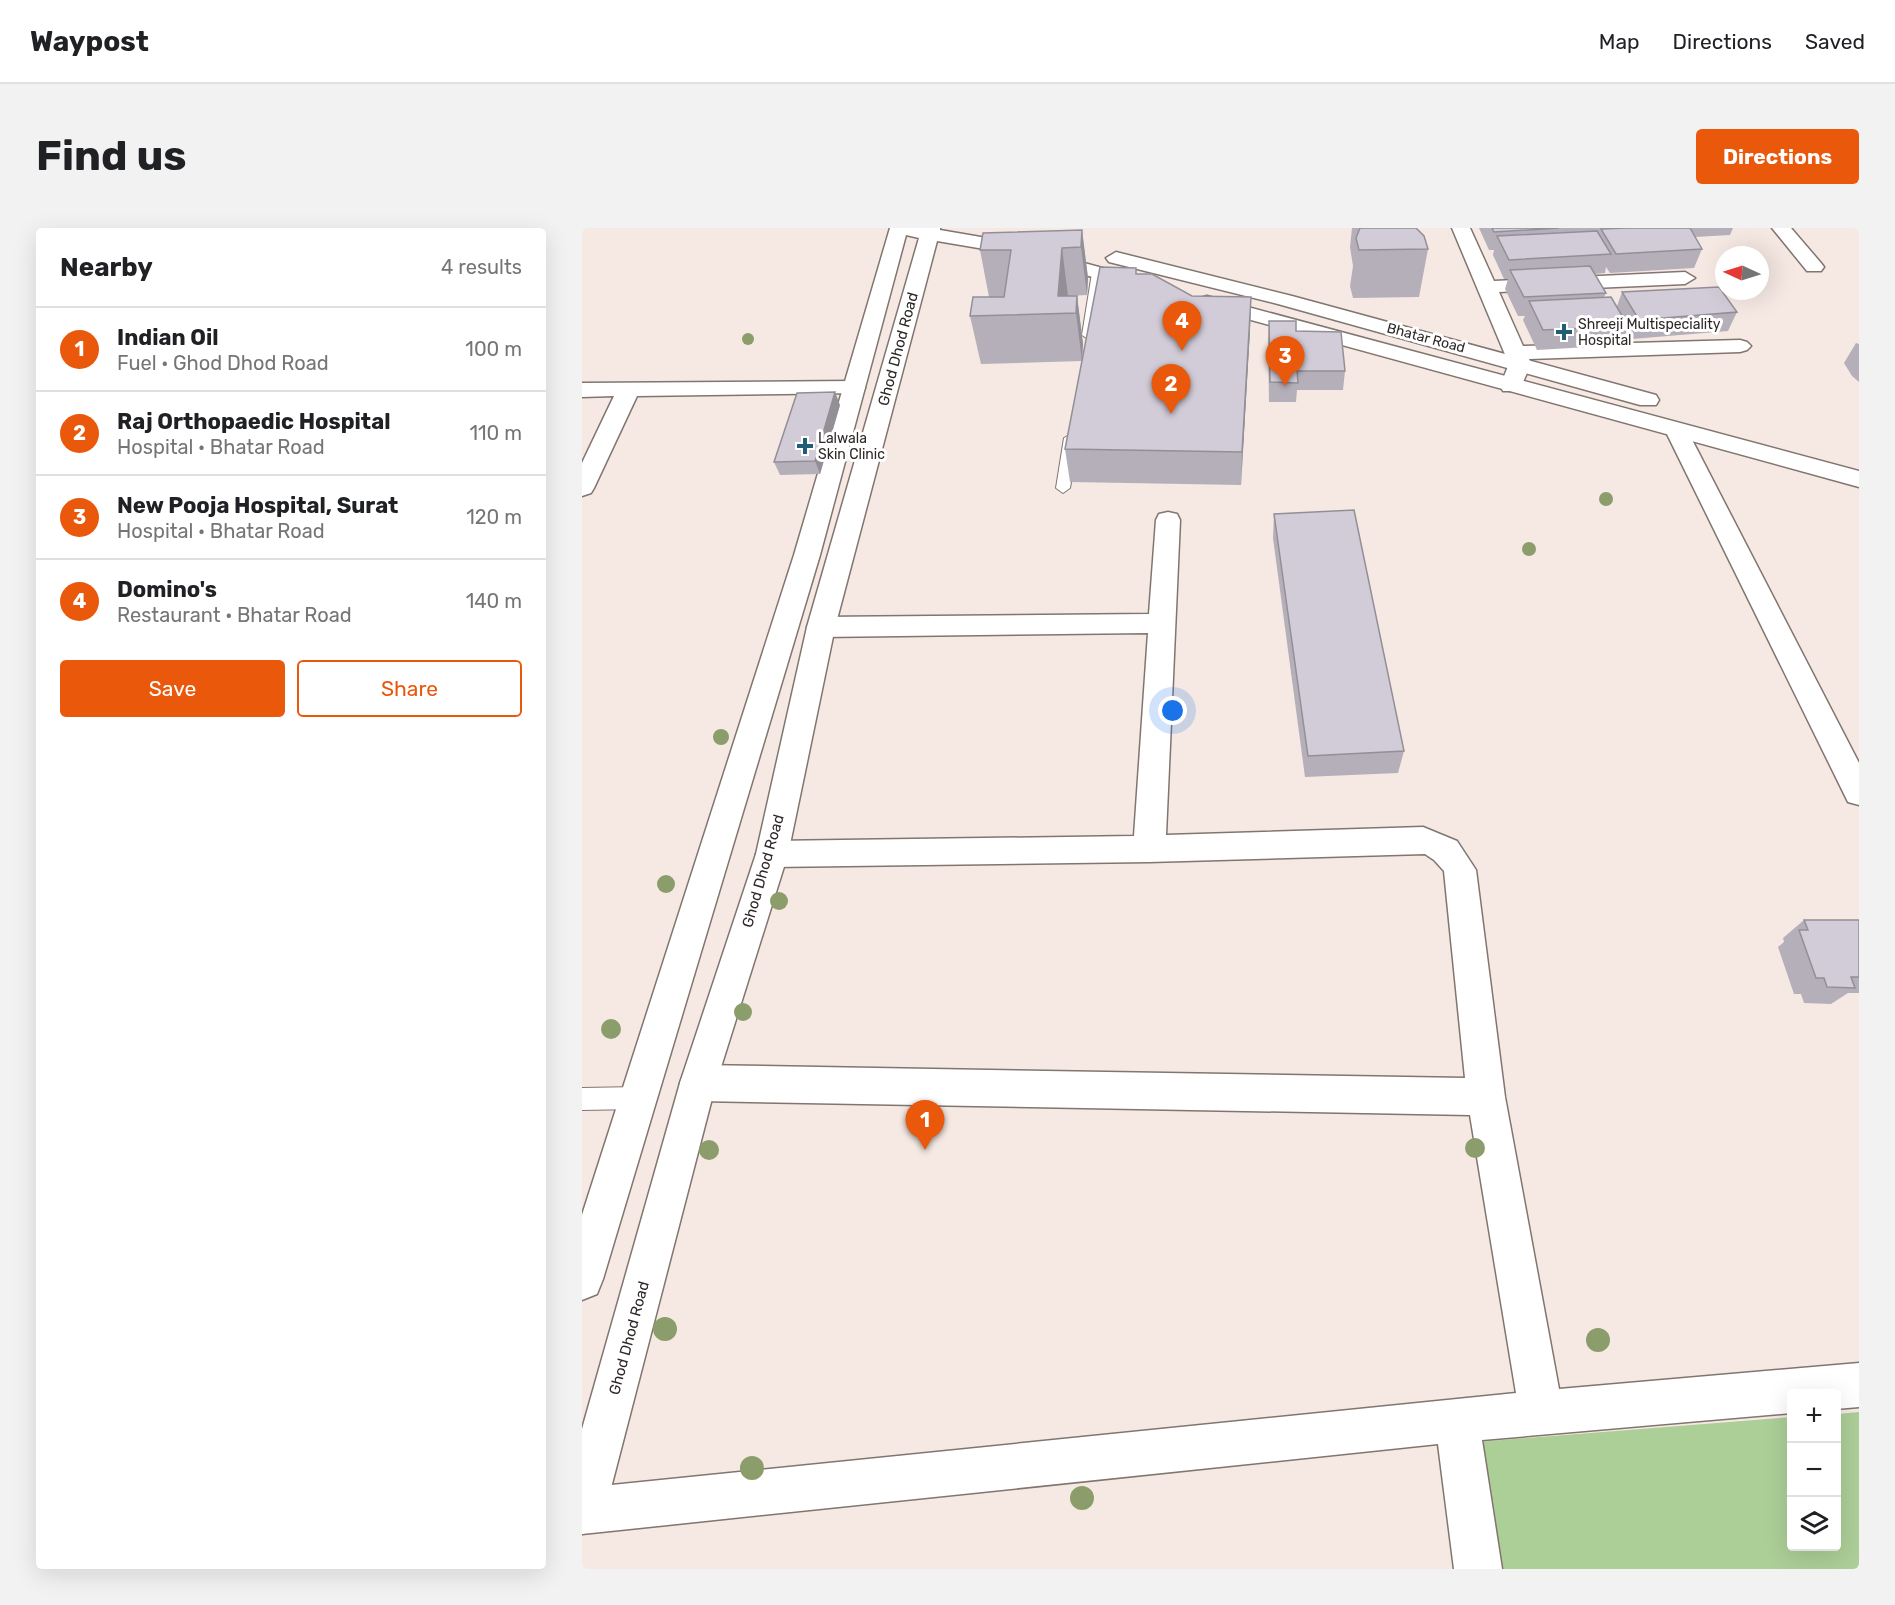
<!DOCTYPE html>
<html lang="en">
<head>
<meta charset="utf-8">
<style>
	:root { --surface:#fff; --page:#f2f2f2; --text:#202124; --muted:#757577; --line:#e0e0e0; --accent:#ea580c }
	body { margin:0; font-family:Rubik,sans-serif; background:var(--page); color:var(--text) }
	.controls { position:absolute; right:18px; bottom:18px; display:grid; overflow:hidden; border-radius:6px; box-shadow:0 6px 24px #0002 }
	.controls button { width:54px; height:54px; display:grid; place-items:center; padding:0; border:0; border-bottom:2px solid var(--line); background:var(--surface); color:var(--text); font:30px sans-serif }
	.compass { position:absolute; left:1133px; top:18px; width:54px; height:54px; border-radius:50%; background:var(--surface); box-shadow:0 6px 24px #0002; rotate:274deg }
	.you { position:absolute; left:591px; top:483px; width:21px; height:21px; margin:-15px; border:4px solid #fff; border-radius:50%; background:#1a73e8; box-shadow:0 0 0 9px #1a73e833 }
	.badge { display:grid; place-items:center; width:39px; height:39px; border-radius:50%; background:var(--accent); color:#fff; font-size:20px; font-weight:700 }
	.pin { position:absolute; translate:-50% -50px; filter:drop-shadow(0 2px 3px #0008) }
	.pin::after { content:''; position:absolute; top:32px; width:21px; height:18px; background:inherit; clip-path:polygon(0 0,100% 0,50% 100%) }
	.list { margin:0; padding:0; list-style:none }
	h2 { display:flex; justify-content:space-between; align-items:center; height:78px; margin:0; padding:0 24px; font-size:26px }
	h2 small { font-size:20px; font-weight:400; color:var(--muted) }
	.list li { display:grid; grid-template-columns:39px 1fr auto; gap:18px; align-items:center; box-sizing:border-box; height:84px; padding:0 24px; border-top:2px solid var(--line) }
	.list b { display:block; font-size:22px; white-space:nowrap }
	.list p { margin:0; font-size:20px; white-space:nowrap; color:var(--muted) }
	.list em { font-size:20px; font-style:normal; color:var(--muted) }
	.actions { display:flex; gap:12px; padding:18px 24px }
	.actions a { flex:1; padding:14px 0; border:2px solid var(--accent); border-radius:6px; text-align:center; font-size:21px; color:var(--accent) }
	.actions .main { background:var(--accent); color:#fff }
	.icon { flex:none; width:33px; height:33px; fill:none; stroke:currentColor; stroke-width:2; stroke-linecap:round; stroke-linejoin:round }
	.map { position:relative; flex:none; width:1277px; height:1341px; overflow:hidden; border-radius:6px }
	header { display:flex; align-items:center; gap:36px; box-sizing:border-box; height:84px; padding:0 30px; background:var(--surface); border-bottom:2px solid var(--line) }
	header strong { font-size:28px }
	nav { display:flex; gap:33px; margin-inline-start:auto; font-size:21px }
	.intro { display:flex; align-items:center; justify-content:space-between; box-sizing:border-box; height:144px; padding:0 36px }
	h1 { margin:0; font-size:42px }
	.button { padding:15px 27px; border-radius:6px; background:var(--accent); color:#fff; font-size:21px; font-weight:700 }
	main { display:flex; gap:36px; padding:0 36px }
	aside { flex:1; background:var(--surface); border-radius:6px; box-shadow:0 6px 24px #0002 }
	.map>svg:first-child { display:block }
</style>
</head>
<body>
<header>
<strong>Waypost</strong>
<nav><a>Map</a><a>Directions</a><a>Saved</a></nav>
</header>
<div class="intro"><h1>Find us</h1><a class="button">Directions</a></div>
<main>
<aside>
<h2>Nearby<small>4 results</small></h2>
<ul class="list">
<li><span class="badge">1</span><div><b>Indian Oil</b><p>Fuel · Ghod Dhod Road</p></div><em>100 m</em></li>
<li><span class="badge">2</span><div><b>Raj Orthopaedic Hospital</b><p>Hospital · Bhatar Road</p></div><em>110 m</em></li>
<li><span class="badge">3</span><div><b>New Pooja Hospital, Surat</b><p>Hospital · Bhatar Road</p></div><em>120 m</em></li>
<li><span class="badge">4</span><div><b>Domino's</b><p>Restaurant · Bhatar Road</p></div><em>140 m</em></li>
</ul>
<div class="actions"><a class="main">Save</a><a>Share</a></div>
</aside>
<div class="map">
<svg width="1277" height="1341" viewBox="0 0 1277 1341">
	<rect width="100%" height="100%" fill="#f6e9e3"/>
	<!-- green -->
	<polygon fill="#acce97" points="1277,1184 1277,1341 914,1341 895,1214 1209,1189 1210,1318 1254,1318 1255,1186"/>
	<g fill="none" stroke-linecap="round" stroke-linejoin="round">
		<!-- service casing -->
		<g stroke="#81756f" stroke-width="2">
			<g id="service">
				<polygon points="516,42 522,45 512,107 506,111 500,107 510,45"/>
				<polygon points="489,206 496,210 488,260 481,265 474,260 482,210"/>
				<polygon points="56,859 64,862 67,870 64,878 56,881 0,882 0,860"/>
			</g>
		</g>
		<!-- minor casing -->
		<g stroke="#81756f" stroke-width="3">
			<g id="minor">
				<polygon points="870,0 888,0 912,53 1103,44 1113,50 1103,56 917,64 941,118 1158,112 1165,114 1169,118 1165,122 1158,124 947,131 949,136 937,163 921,163 918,158 927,136"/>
				<polygon points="1190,0 1209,0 1239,35 1242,39 1239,43 1225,43"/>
				<polygon points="272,153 280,155 283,160 280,165 55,168 12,260 9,265 0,268 0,235 32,168 0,169 0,155"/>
				<polygon points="1094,195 1102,197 1105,202 1277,535 1277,577 1266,574 1083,202 1086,197"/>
				<polygon points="586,284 595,286 598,292 584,607 841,599 875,613 894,642 923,869 977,1161 1277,1135 1277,1179 1254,1181 1254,1166 1210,1166 1210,1185 900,1212 920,1341 872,1341 856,1216 0,1306 0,1260 934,1165 888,887 116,873 103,868 98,855 103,842 116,837 883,850 862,643 852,632 843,626 567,634 190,639 179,636 174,626 179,616 190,613 552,608 566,405 239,409 229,406 225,399 229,392 239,389 567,386 574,292 577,286"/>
			</g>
		</g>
		<!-- secondary casing -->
		<g stroke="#81756f" stroke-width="3">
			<g id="secondary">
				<polygon points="308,0 358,0 358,2 422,13 568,53 571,57 568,61 561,63 420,24 355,13 253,399 206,626 134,855 23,1283 16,1299 0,1306 0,1201 98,855 174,626 225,399 337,10 324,7 238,327 21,1051 15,1066 0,1072 0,987 212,327"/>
				<polygon points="534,24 710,68 1074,167 1077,172 1074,177 1058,177 696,76 527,34 524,30"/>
				<polygon points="625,68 1277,243 1277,259 618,78 615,74 618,70"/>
			</g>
		</g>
		<!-- service -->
		<use href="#service" fill="#fff" fill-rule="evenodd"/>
		<!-- minor -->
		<use href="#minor" fill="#fff" fill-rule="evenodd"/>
		<!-- secondary -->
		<use href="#secondary" fill="#fff" fill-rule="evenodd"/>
	</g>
	<!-- trees -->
	<g fill="#8b9d6b">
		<circle cx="166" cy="111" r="6"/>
		<circle cx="1024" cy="271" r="7"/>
		<circle cx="947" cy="321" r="7"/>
		<circle cx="139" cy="509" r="8"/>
		<circle cx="84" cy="656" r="9"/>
		<circle cx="197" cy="673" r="9"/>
		<circle cx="161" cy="784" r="9"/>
		<circle cx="29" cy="801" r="10"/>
		<circle cx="893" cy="920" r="10"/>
		<circle cx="127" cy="922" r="10"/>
		<circle cx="83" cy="1101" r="12"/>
		<circle cx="1016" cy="1112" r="12"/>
		<circle cx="170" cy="1240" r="12"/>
		<circle cx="500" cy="1270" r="12"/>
	</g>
	<!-- wall -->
	<g fill="#b5afba">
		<polygon points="770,0 834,0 846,21 837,69 771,70 768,58 771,38 768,19"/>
		<polygon points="897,0 1151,0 1148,7 1113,9 1120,21 1112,40 1028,45 1024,39 1023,45 1013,46 1024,65 1022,69 1035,78 1040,64 1155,84 1146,103 1050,111 1045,102 1039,117 955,122 941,92 943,88 936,88 923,61 926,51 922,51 911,27 912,22 907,22"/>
		<polygon points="500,2 506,50 505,67 486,68 495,68 501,116 500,130 554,46 610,68 669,69 668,102 659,257 488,254 483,221 500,133 399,136 388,88 407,69 398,22"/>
		<polygon points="687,93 714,103 763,143 761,162 715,162 714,174 687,174 686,112"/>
		<polygon points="1274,115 1277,116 1277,154 1270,148 1262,135"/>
		<polygon points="258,177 238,246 198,247 192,234"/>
		<polygon points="692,286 822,523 816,545 723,549 691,310"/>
		<polygon points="1222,692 1277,692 1277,765 1266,765 1249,776 1222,775 1219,766 1212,766 1196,719 1202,714 1201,710"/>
	</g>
	<!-- shaded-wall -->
	<g fill="#938f97">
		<polygon points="500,2 506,50 505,67 499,19"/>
		<polygon points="480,20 486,68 485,85 476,68"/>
		<polygon points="495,68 501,116 500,133 494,85"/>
		<polygon points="669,69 668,102 659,257 660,224"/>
		<polygon points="253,164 258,177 238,246 233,233"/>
	</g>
	<!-- building -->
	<g fill="#d2ccd8" stroke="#938f97" stroke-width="1.5">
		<polygon points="778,0 834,0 842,8 846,21 777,22 774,10"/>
		<polygon points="910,0 977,0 912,4"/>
		<polygon points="1045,0 1108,0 1120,21 1034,26 1019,1"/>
		<polygon points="500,2 499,19 480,20 476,68 495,68 494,85 388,88 391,69 422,69 429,22 398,22 401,5"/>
		<polygon points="1015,3 1029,26 927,32 915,8"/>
		<polygon points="1008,38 1024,65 942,69 928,42"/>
		<polygon points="518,39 554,40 554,46 570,46 610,68 669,69 660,224 483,221"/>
		<polygon points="1137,59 1155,84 1057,92 1040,64"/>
		<polygon points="1029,69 1046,98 961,102 947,73"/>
		<polygon points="687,93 714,93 714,103 759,104 763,143 715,143 716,155 688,154"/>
		<polygon points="253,164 233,233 192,234 215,165"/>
		<polygon points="772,282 822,523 726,528 692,286"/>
		<polygon points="1222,692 1277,692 1277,749 1269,749 1273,760 1245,759 1242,750 1234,750 1217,702 1226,702"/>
	</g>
	<!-- markers -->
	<g fill="#215e75" stroke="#fff" stroke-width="2">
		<path d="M979 95h6v6h6v6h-6v6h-6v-6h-6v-6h6z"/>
		<path d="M220 209h6v6h6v6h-6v6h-6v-6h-6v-6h6z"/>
	</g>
	<g text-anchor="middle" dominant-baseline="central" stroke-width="6" stroke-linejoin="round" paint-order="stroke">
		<!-- far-poi labels -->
		<g font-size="14" fill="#2d2826" stroke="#fff" text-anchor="start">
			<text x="996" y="96">Shreeji Multispeciality<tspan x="996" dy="16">Hospital</tspan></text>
			<text x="236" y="210">Lalwala<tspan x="236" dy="16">Skin Clinic</tspan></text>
		</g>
		<!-- far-street labels -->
		<g font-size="14" fill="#2d2826" stroke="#fff">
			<text transform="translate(844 110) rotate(15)">Bhatar Road</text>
		</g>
		<!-- street labels -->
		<g font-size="15" fill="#2d2826" stroke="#fff">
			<text transform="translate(316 121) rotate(-75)">Ghod Dhod Road</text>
			<text transform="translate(181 643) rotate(-74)">Ghod Dhod Road</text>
			<text transform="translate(47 1110) rotate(-75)">Ghod Dhod Road</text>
		</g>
	</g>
</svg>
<div class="controls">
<button>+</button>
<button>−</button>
<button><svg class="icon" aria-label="layers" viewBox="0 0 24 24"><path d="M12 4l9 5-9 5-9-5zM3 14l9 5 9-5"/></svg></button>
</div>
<svg class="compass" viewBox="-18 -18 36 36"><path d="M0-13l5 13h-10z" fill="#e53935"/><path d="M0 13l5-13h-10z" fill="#757577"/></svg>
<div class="you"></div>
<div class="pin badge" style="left:343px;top:922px">1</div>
<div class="pin badge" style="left:589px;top:186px">2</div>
<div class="pin badge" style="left:703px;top:158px">3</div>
<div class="pin badge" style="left:600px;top:123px">4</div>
</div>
</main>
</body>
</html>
